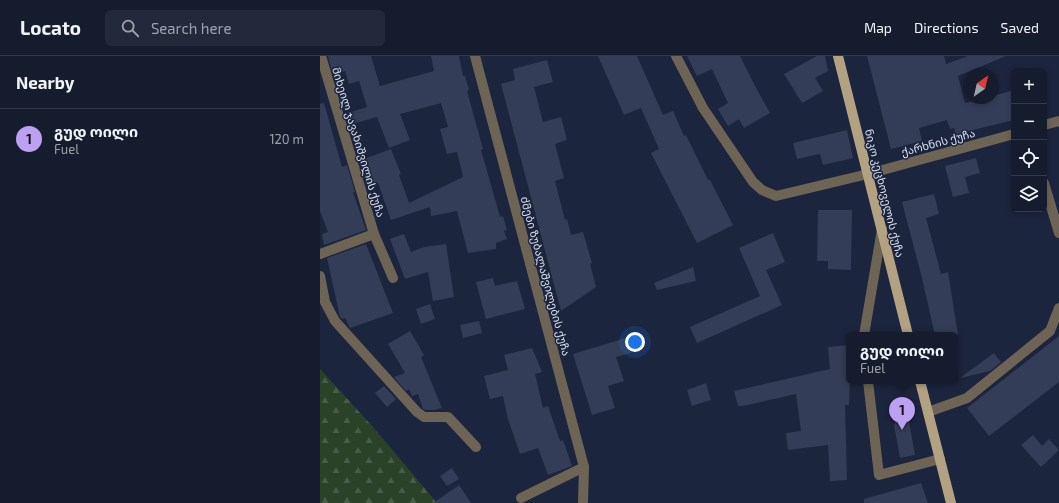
<!DOCTYPE html>
<html lang="en">
<head>
<meta charset="utf-8">
<style>
	:root { --surface:#151c2e; --page:#22293a; --text:#f1f3f6; --muted:#9da1aa; --line:#343a4a; --accent:#bca0f2 }
	body { margin:0; font-family:"Exo 2","Noto Sans Georgian",sans-serif; background:var(--page); color:var(--text) }
	.controls { position:absolute; right:12px; top:12px; display:grid; overflow:hidden; border-radius:6px; box-shadow:0 2px 6px #0003 }
	.controls button { width:36px; height:36px; display:grid; place-items:center; padding:0; border:0; border-bottom:1px solid var(--line); background:var(--surface); color:var(--text); font:20px sans-serif }
	.compass { position:absolute; left:643px; top:12px; width:36px; height:36px; border-radius:50%; background:var(--surface); box-shadow:0 2px 6px #0003; rotate:34deg }
	.you { position:absolute; left:315px; top:286px; width:14px; height:14px; margin:-10px; border:3px solid #fff; border-radius:50%; background:#1a73e8; box-shadow:0 0 0 6px #1a73e833 }
	.badge { display:grid; place-items:center; width:26px; height:26px; border-radius:50%; background:var(--accent); color:#111; font-size:13px; font-weight:700 }
	.pin { position:absolute; translate:-50% -33px; filter:drop-shadow(0 1px 2px #0008) }
	.pin::after { content:''; position:absolute; top:21px; width:14px; height:12px; background:inherit; clip-path:polygon(0 0,100% 0,50% 100%) }
	.popup { position:absolute; left:526px; top:276px; width:112px; height:52px; box-sizing:border-box; display:grid; place-content:center; border-radius:6px; background:var(--surface); filter:drop-shadow(0 1px 3px #0005); font-size:13px; white-space:nowrap; color:var(--muted) }
	.popup b { font-size:15px; color:var(--text) }
	.popup::after { content:''; position:absolute; left:50%; top:100%; margin-left:-8px; border:8px solid transparent; border-top-color:var(--surface) }
	.list { margin:0; padding:0; list-style:none }
	h2 { display:flex; justify-content:space-between; align-items:center; height:52px; margin:0; padding:0 16px; font-size:17px }
	h2 small { font-size:13px; font-weight:400; color:var(--muted) }
	.list li { display:grid; grid-template-columns:26px 1fr auto; gap:12px; align-items:center; box-sizing:border-box; height:60px; padding:0 16px; border-top:1px solid var(--line) }
	.list b { display:block; font-size:15px; white-space:nowrap }
	.list p { margin:0; font-size:13px; white-space:nowrap; color:var(--muted) }
	.list em { font-size:13px; font-style:normal; color:var(--muted) }
	.icon { flex:none; width:22px; height:22px; fill:none; stroke:currentColor; stroke-width:2; stroke-linecap:round; stroke-linejoin:round }
	.map { position:relative; flex:none; width:739px; height:447px; overflow:hidden }
	header { display:flex; align-items:center; gap:24px; box-sizing:border-box; height:56px; padding:0 20px; background:var(--surface); border-bottom:1px solid var(--line) }
	header strong { font-size:19px }
	nav { display:flex; gap:22px; margin-inline-start:auto; font-size:14px }
	.search { width:280px; height:36px; background:var(--page); display:flex; align-items:center; gap:10px; box-sizing:border-box; padding:0 14px; border-radius:6px; color:var(--muted); font-size:15px }
	main { display:flex }
	aside { flex:1; background:var(--surface) }
	.map>svg:first-child { display:block }
</style>
</head>
<body>
<header>
<strong>Locato</strong>
<div class="search"><svg class="icon" aria-label="search" viewBox="0 0 24 24"><circle cx="10" cy="10" r="6"/><path d="M15 15l6 6"/></svg>Search here</div>
<nav><a>Map</a><a>Directions</a><a>Saved</a></nav>
</header>
<main>
<aside>
<h2>Nearby<small></small></h2>
<ul class="list">
<li><span class="badge">1</span><div><b>გუდ ოილი</b><p>Fuel</p></div><em>120 m</em></li>
</ul>
</aside>
<div class="map">
<svg width="739" height="447" viewBox="0 0 739 447">
	<defs>
		<pattern id="forest-firs" width="22" height="20" patternUnits="userSpaceOnUse"><rect width="22" height="20" fill="#2a4227"/><path d="M5 1l3.5 6h-7zM16 11l3.5 6h-7z" fill="#485d47"/></pattern>
	</defs>
	<rect width="100%" height="100%" fill="#1c253e"/>
	<!-- forest -->
	<polygon fill="url(#forest-firs)" points="0,313 54,372 117,447 0,447"/>
	<!-- building -->
	<g fill="#333d57">
		<polygon points="8,0 51,0 60,30 114,15 111,0 139,0 143,20 145,20 149,34 147,35 163,93 161,94 171,129 180,161 183,160 187,174 184,175 187,183 176,187 176,193 148,197 137,155 111,160 110,151 71,164 58,127 47,131 39,105 71,93 81,118 79,119 89,147 143,121 137,96 127,98 120,73 128,71 121,47 80,58 90,84 69,92 57,61 28,69 25,58 47,51 39,25 29,28 25,15 13,19"/>
		<polygon points="278,0 317,0 343,59 353,55 364,80 366,79 388,124 390,124 413,169 377,187 331,97 339,93 321,52 304,59"/>
		<polygon points="367,0 420,0 435,30 450,57 424,72 419,63 408,70 398,53 408,47 392,13 377,20"/>
		<polygon points="497,0 505,0 508,15 495,22 503,35 482,47 464,18"/>
		<polygon points="547,0 624,0 626,8 648,0 686,0 638,20 645,47 664,42 673,42 673,40 694,34 694,64 636,78 634,72 630,73 627,64 599,72 602,85 571,93"/>
		<polygon points="227,4 233,26 214,31 223,66 241,61 247,84 235,88 244,122 235,125 245,164 247,163 251,179 263,176 272,207 270,208 276,231 241,255 181,28 195,24 193,13"/>
		<polygon points="4,47 22,111 27,109 35,136 33,136 46,174 4,189 2,178 8,176 0,155 0,48"/>
		<polygon points="527,74 533,102 503,109 500,98 477,103 473,87"/>
		<polygon points="656,102 660,117 645,121 649,137 633,141 625,110"/>
		<polygon points="614,138 619,158 606,162 621,218 628,216 638,279 615,279 602,222 582,146"/>
		<polygon points="498,154 532,154 531,214 508,213 508,205 497,205"/>
		<polygon points="453,177 465,206 446,214 462,249 377,287 370,271 440,240 419,192"/>
		<polygon points="84,178 91,196 104,191 126,188 134,241 113,245 108,216 85,223 70,183"/>
		<polygon points="46,188 73,257 30,272 25,262 22,263 20,261 7,202"/>
		<polygon points="373,211 376,225 337,234 334,227"/>
		<polygon points="173,222 175,230 197,225 205,253 166,263 156,226"/>
		<polygon points="110,248 115,263 101,268 96,253"/>
		<polygon points="159,265 162,277 143,282 140,269"/>
		<polygon points="90,275 104,299 101,301 122,352 114,354 106,354 103,353 98,338 92,340 89,333 86,335 74,321 85,317 68,288"/>
		<polygon points="739,280 739,326 669,380 647,352"/>
		<polygon points="306,282 311,297 296,301 304,325 288,330 295,352 272,359 253,298"/>
		<polygon points="529,289 530,325 529,349 525,349 527,424 510,425 508,389 468,394 466,377 481,375 476,338 423,350 418,350 414,335 510,313 508,291"/>
		<polygon points="212,292 222,316 215,318 223,352 228,350 240,385 243,384 252,410 228,419 218,392 200,398 188,363 183,340 170,343 164,320 188,314 184,299"/>
		<polygon points="674,297 681,306 670,315 640,322"/>
		<polygon points="386,327 391,344 372,350 367,334"/>
		<polygon points="64,330 76,343 67,351 55,337"/>
		<polygon points="580,360 584,360 589,366 595,399 580,402 574,369 577,362"/>
		<polygon points="713,379 722,390 729,383 739,394 721,411 701,389"/>
		<polygon points="132,412 139,423 127,430 120,420"/>
		<polygon points="601,427 608,447 544,447 544,443"/>
		<polygon points="139,429 151,447 113,447"/>
	</g>
	<g fill="none" stroke-linecap="round" stroke-linejoin="round">
		<!-- minor -->
		<g stroke="#6d6455" stroke-width="10">
			<polyline points="1,0 54,178 73,222"/>
			<polyline points="155,0 264,411 263,447"/>
			<polyline points="356,0 383,52 433,126 442,134 456,140 548,118 694,78"/>
			<polyline points="724,69 739,65"/>
			<polyline points="724,127 739,177"/>
			<polyline points="0,198 54,178"/>
			<polyline points="0,220 5,246 15,265 97,356 104,361 128,361 156,391"/>
			<polyline points="544,279 562,173"/>
			<polyline points="548,325 559,419 620,403"/>
			<polyline points="608,356 647,342 730,275 739,252"/>
			<polyline points="201,442 264,411"/>
		</g>
		<!-- major -->
		<g stroke="#b3a282" stroke-width="10">
			<polyline points="518,0 588,279"/>
			<polyline points="600,325 631,447"/>
		</g>
	</g>
	<g text-anchor="middle" dominant-baseline="central" stroke-width="3" stroke-linejoin="round" paint-order="stroke">
		<!-- street labels -->
		<g font-size="11" fill="#d9e0f1" stroke="#1c253e">
			<text transform="translate(39 86) rotate(73)">მიხეილ ჯავახიშვილის ქუჩა</text>
			<text transform="translate(618 86) rotate(-15)">ქარხნის ქუჩა</text>
			<text transform="translate(565 137) rotate(76)">ნიკო კეცხოველის ქუჩა</text>
			<text transform="translate(226 220) rotate(75)">ძმები ზუბალაშვილების ქუჩა</text>
		</g>
	</g>
</svg>
<div class="controls">
<button>+</button>
<button>−</button>
<button><svg class="icon" aria-label="locate" viewBox="0 0 24 24"><circle cx="12" cy="12" r="6"/><path d="M12 2v4M12 18v4M2 12h4M18 12h4"/></svg></button>
<button><svg class="icon" aria-label="layers" viewBox="0 0 24 24"><path d="M12 4l9 5-9 5-9-5zM3 14l9 5 9-5"/></svg></button>
</div>
<svg class="compass" viewBox="-18 -18 36 36"><path d="M0-13l5 13h-10z" fill="#e53935"/><path d="M0 13l5-13h-10z" fill="#9da1aa"/></svg>
<div class="you"></div>
<div class="pin badge" style="left:582px;top:374px">1</div>
<div class="popup"><b>გუდ ოილი</b>Fuel</div>
</div>
</main>
</body>
</html>
